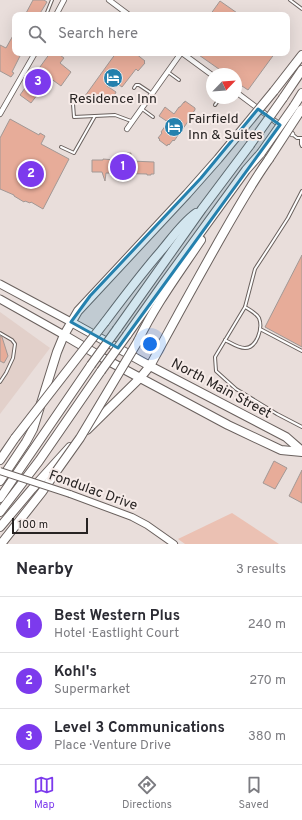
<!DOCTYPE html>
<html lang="en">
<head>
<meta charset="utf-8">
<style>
	:root { --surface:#fff; --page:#f7f7f7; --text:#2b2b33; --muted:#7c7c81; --line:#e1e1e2; --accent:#7c3aed }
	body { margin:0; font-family:Overpass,sans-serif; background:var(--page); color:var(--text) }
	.compass { position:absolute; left:206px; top:68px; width:36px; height:36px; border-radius:50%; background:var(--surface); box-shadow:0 4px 16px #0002; rotate:65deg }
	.scale { position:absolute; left:12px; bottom:10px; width:76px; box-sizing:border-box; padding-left:4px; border:2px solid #272322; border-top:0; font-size:11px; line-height:14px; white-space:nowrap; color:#272322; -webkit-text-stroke:3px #f6ebe8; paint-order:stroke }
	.you { position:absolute; left:150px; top:344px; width:14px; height:14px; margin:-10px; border:3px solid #fff; border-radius:50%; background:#1a73e8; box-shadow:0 0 0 6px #1a73e833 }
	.badge { display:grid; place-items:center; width:26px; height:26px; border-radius:50%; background:var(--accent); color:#fff; font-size:13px; font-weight:700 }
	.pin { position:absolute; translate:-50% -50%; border:2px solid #fff; box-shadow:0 1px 4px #0006 }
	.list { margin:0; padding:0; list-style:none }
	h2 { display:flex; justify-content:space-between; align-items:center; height:52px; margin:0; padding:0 16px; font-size:17px }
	h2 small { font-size:13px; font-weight:400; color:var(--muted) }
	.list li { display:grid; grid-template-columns:26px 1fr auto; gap:12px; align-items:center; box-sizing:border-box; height:56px; padding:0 16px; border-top:1px solid var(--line) }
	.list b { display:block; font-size:15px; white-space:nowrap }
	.list p { margin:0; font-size:13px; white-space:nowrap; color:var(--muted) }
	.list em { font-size:13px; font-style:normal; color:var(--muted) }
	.icon { flex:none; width:22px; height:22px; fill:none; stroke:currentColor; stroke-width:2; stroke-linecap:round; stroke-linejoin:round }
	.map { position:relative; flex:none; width:302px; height:544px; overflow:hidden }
	.search { position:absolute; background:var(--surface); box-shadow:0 4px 16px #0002; left:12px; right:12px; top:12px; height:44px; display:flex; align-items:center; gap:10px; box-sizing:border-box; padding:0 14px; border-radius:8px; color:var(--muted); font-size:15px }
	.sheet { height:220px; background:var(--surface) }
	nav { display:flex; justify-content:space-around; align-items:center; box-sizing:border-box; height:56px; border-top:1px solid var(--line); background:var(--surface); font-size:11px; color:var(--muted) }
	nav a { display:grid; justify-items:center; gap:2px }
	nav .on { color:var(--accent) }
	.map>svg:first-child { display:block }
</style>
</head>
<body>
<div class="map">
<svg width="302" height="544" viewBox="0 0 302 544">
	<rect width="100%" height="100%" fill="#e9dedb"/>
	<!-- built -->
	<polygon fill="#e2d0ca" points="0,312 50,348 0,414"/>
	<!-- green -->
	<polygon fill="#ebc1b3" points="232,513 279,544 185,544 178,539"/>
	<!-- building -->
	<g fill="#e7ac99" stroke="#a29895">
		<polygon points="33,0 44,0 47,2 39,15 25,15"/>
		<polygon points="220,1 240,15 210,15"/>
		<polygon points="15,32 15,53 20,56 12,72 14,73 11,77 0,71 0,45 6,48"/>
		<polygon points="50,53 57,53 64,58 60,63 71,72 61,86 50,78 31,103 20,95"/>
		<polygon points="116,53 135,53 145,61 144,62 145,63 138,71 136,69 122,87 112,80 107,86 116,92 113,98 112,98 111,99 108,97 105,100 100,96 95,104 93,102 92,104 85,98 86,97 85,96"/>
		<polygon points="196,53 275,53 248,90 236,82 236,74 226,74"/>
		<polygon points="185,101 195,108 195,110 191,115 192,116 174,141 173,140 169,145 168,144 167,146 159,140 160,139 158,138 162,133 161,132 168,122 159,116 165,107 174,114 179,107 180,107 184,102 184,103"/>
		<polygon points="10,119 39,135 40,133 45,136 41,144 69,159 43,209 31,202 30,203 25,201 24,202 14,196 14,195 0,189 0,138"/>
		<polygon points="127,153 131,153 131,161 154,162 154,174 151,174 151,175 147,175 147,174 106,173 105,181 102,172 92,172 92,160 103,160 103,159 127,161"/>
		<polygon points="302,255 302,347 265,327"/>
		<polygon points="0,336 2,337 8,356 4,363 0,361"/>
		<polygon points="274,461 287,468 275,489 263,483"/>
		<polygon points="302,470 302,503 289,496"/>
	</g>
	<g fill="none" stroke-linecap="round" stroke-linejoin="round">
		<!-- lane casing -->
		<g stroke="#6a615e" stroke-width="4">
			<g id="lane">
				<polyline points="290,0 302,9"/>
				<polyline points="46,15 52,0"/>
				<polyline points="168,72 179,80"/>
				<polyline points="134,88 136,85 139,85 151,93"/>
				<polyline points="73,104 74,117 115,115 131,121"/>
				<polyline points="215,105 220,98"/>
				<polyline points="142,109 153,117"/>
				<polyline points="292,134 297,138 302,138"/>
				<polyline points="301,138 301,144 302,146"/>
				<polyline points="61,147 74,153 95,116"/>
				<polyline points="302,191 288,218 270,246 255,269 245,307 215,357 216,371 236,389 277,414 302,427"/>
				<polyline points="260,329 302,351"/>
				<polyline points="0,333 12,340 15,344 13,358 6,373 0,382"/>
				<path d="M225,340C231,343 238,348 245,348C257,348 263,328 259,318C256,313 250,310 245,307"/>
			</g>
		</g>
		<!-- street casing -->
		<g stroke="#6a615e" stroke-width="6">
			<g id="street">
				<polyline points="109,0 129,15"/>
				<polyline points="56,15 64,0"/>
				<polyline points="182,53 212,75"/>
				<polyline points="236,92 292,134"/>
				<polyline points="0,114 35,53"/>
				<polyline points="127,129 181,53"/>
			</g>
		</g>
		<!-- secondary casing -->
		<g stroke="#6a615e" stroke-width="8">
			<polyline id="secondary" points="70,494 132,517 147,525 174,544"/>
		</g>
		<!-- primary casing -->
		<g stroke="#6a615e" stroke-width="9">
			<g id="primary">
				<polyline points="0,284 71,322"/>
				<polyline points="0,299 64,335"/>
			</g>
		</g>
		<!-- highway casing -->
		<g stroke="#6a615e" stroke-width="10">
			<g id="highway">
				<polyline points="274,91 302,55"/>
				<polyline points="283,98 302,70"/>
				<polyline points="294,106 302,93"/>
				<polyline points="71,322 150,366 286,437 302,451"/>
				<path d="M105,322C123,298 141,274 161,251C172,238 182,223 196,213"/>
				<polyline points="117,329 202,209 250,145"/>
				<polyline points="64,335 103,358 228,425 281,450 302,452"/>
				<polyline points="127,335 163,284 246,170 261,153"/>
				<path d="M138,341C155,305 179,273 201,240"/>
				<path d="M87,430L140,378L150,366C171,327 193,287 215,248C232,218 249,187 269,159"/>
				<polyline points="0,460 15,438"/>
				<polyline points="0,481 26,442 33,429 57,352 64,335 78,311 187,194 218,159 237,136"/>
				<polyline points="0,498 91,365"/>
				<polyline points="0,512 39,461 101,371"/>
				<polyline points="0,527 32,489 70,447"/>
				<polyline points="1,544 42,492 53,476"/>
			</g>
		</g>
		<!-- lane -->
		<use href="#lane" stroke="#fff" stroke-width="2"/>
		<!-- street -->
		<use href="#street" stroke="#fff" stroke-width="4.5"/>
		<!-- secondary -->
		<use href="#secondary" stroke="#fff" stroke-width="6"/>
		<!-- primary -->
		<use href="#primary" stroke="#fff" stroke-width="7"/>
		<!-- highway -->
		<use href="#highway" stroke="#fff" stroke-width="8"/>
		<!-- secondary-bridge casing -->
		<g stroke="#6a615e" stroke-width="8" stroke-linecap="butt">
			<polyline id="secondary-bridge" points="0,471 70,494"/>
		</g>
		<!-- highway-bridge casing -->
		<g stroke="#6a615e" stroke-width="10" stroke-linecap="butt">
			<g id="highway-bridge">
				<polyline points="237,136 274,91"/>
				<polyline points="250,145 283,98"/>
				<polyline points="261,153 294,106"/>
				<polyline points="269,159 301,110"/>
				<polyline points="91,365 117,329"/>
				<polyline points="101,371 127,335"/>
				<polyline points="15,438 105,322"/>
				<polyline points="53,476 80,438 138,341"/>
			</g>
		</g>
		<!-- secondary-bridge -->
		<use href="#secondary-bridge" stroke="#fff" stroke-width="6"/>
		<!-- highway-bridge -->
		<use href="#highway-bridge" stroke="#fff" stroke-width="8"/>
	</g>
	<!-- marked area -->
	<path fill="#2581ae" fill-opacity="0.2" stroke="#2581ae" stroke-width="3" stroke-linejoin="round" d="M258,109L280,125L118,348L71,322L90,296L201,178Z"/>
	<!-- icons -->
	<defs>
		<g id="hotel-disc" transform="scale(1)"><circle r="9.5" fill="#2581ae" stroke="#f6ebe8"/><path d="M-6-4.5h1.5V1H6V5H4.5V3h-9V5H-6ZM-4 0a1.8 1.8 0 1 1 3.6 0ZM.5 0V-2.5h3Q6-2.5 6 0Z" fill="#fff"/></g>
	</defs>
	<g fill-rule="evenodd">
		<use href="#hotel-disc" x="113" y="78"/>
		<use href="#hotel-disc" x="174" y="127"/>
	</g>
	<g text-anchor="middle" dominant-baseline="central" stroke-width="4" stroke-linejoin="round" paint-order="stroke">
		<!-- poi labels -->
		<g font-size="14" fill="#272322" stroke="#f6ebe8">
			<text x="113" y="99">Residence Inn</text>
			<text x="188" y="119" text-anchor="start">Fairfield<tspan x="188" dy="16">Inn &amp; Suites</tspan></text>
		</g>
		<!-- street labels -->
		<g font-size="14" fill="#272322" stroke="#f6ebe8">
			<text transform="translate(221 389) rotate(28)">North Main Street</text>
			<text transform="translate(93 491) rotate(20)">Fondulac Drive</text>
		</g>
	</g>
</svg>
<svg class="compass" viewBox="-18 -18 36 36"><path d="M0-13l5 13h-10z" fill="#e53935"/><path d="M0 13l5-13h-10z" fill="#7c7c81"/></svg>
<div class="scale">100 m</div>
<div class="you"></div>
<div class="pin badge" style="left:123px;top:167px">1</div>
<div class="pin badge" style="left:31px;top:174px">2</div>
<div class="pin badge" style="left:38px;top:82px">3</div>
<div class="search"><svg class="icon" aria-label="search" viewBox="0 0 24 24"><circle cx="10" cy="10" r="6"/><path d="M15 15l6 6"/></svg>Search here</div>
</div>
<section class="sheet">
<h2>Nearby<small>3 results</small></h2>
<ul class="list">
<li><span class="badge">1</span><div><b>Best Western Plus</b><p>Hotel · Eastlight Court</p></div><em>240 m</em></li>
<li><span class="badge">2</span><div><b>Kohl's</b><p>Supermarket</p></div><em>270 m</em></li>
<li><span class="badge">3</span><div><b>Level 3 Communications</b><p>Place · Venture Drive</p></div><em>380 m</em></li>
</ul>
</section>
<nav>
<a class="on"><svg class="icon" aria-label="map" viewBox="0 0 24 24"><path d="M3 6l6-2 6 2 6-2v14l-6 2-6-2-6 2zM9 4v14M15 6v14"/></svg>Map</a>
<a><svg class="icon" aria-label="directions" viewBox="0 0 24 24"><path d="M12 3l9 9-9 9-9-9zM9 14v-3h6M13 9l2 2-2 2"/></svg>Directions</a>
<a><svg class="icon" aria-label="saved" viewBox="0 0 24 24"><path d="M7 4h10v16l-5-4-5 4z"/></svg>Saved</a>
</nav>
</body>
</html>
